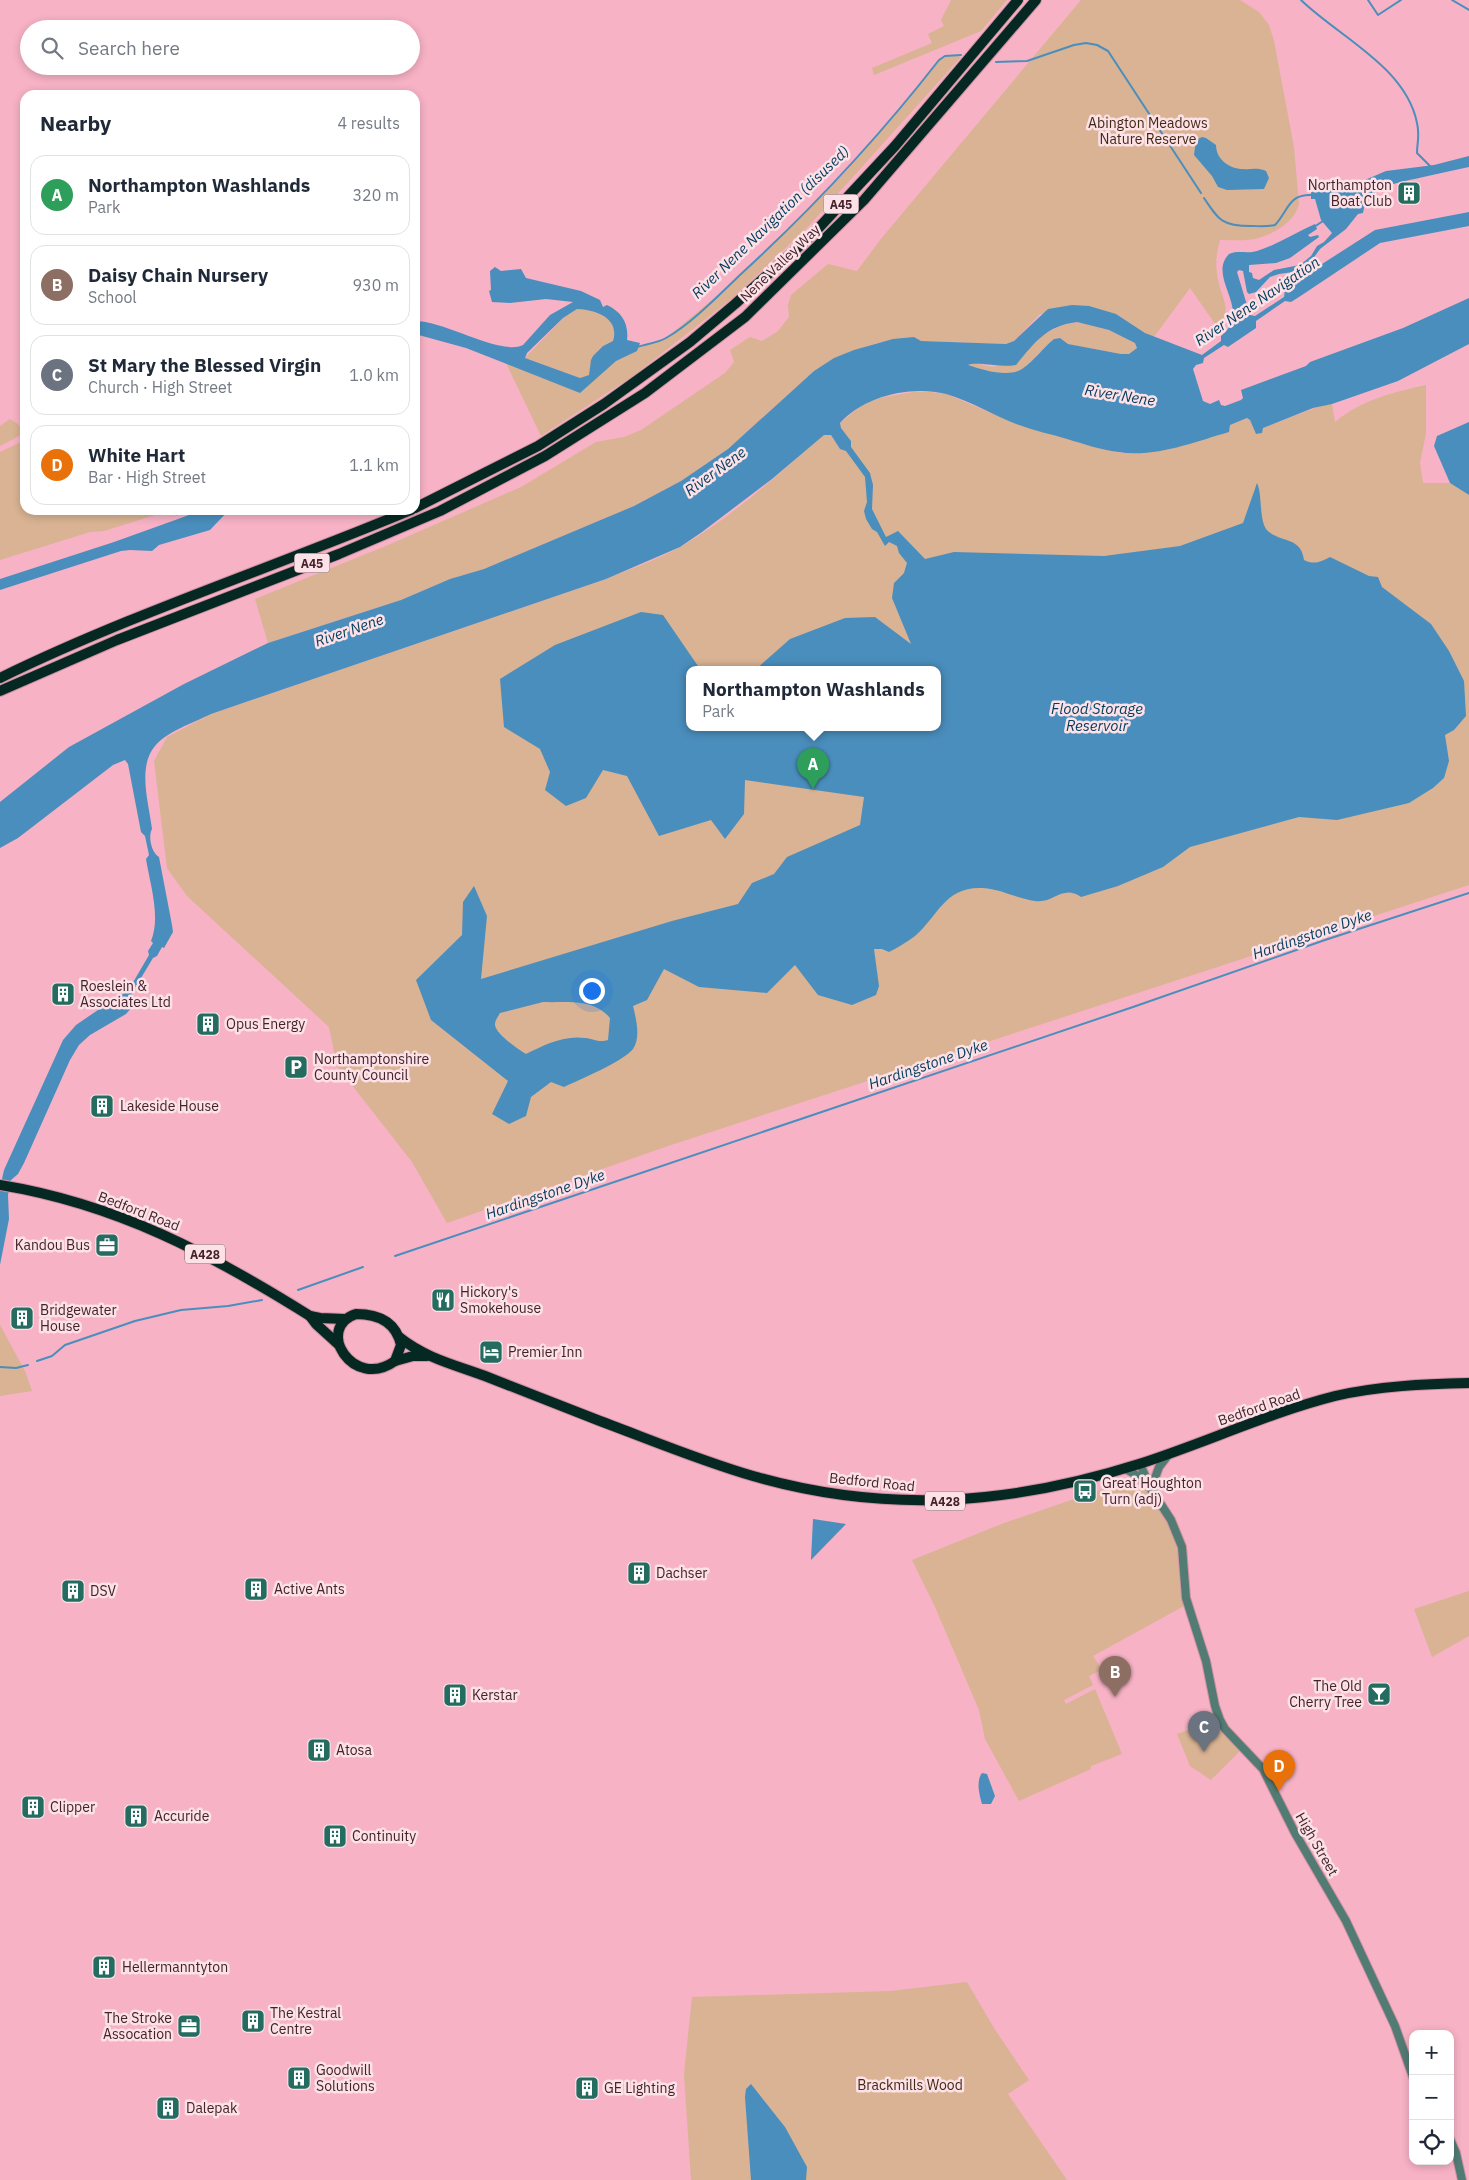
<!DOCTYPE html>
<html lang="en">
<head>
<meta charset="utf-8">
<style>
	:root { --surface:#fff; --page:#f2f2f3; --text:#1f2937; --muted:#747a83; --line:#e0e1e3; --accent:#246b60 }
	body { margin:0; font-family:"IBM Plex Sans",sans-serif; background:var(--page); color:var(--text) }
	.controls { position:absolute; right:15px; bottom:15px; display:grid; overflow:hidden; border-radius:10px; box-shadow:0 2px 8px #0003 }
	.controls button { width:45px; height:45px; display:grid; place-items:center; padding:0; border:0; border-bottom:1px solid var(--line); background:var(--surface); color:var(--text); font:25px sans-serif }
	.you { position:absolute; left:591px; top:990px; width:18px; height:18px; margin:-12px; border:4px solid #fff; border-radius:50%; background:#1a73e8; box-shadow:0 0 0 8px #1a73e833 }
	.badge { display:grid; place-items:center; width:32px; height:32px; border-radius:50%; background:var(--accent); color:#fff; font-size:16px; font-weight:700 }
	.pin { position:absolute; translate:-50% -41px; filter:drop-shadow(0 1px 2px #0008) }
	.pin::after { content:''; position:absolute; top:26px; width:18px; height:15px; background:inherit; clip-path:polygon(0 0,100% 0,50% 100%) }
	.popup { position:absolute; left:686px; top:666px; width:255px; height:65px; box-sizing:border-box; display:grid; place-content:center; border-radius:10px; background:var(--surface); filter:drop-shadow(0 1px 4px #0005); font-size:16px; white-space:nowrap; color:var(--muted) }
	.popup b { font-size:19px; color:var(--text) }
	.popup::after { content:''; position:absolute; left:50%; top:100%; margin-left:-10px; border:10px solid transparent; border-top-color:var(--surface) }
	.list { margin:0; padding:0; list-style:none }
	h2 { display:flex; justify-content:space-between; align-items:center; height:65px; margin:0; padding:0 20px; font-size:21px }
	h2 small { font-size:16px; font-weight:400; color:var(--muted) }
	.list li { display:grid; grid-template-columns:32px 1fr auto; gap:15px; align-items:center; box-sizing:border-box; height:80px; margin:0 10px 10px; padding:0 10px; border:1px solid var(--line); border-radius:15px }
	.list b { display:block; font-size:19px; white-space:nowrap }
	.list p { margin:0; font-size:16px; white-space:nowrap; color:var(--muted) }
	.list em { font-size:16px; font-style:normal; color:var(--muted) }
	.icon { flex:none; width:28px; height:28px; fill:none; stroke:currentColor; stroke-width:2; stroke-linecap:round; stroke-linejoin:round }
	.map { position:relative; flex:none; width:1469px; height:2180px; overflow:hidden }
	.search { position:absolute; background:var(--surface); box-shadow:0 2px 8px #0003; left:20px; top:20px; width:400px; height:55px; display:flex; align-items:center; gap:12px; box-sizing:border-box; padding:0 18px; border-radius:28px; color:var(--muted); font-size:19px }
	.panel { position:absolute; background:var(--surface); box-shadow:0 2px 8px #0003; left:20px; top:90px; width:400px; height:425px; border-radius:15px }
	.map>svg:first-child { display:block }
</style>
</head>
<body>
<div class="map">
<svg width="1469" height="2180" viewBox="0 0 1469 2180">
	<rect width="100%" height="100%" fill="#f7b2c5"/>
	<!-- green -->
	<g fill="#d9b393" fill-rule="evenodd">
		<polygon points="951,0 1007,0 981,31 874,75 872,68 932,43 928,34 944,26 941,20"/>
		<path d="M1081,0H1240L1259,12L1269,25L1274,41L1294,147L1299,204C1295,222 1274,234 1255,239C1245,241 1231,240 1220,240C1216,253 1215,266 1218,280C1222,300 1233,309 1218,328L1190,288L1154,337L1145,333L1116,314H1040L1014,341L1006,344L921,341L914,337L877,343L834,358L814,371L728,449L681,481L634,506L484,569L450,579L401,600L268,643L255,599L388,545L521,487L596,442L624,437L641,430L725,373L734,362L730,350L750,337L762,341L778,331L789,317L788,305L791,295L828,264L857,271L880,240Z"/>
		<polygon points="952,55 961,57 806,229 730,300 633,376 541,436 506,363 510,357 577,385 602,367 638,347 666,338 729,286 778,240 848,169 904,104 939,60"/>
		<path d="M577,309C596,310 620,318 613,341L603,346L589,375L580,378L525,358L563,318Z"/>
		<path d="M1077,322L1109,330L1136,343L1137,348L1129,354H1121L1068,344L1060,338L1054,339C1043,348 1034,361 1022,369C1008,379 983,369 968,366C975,359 988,369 997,366C1002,365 1007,361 1011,358C1035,343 1048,326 1077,322Z"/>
		<path d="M1426,385V433L1420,463L1423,483H1450L1469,495V885L671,1145L447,1223L412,1162L337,1066L329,1027L187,896L167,868L154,761L167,737L211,714L606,579C631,569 656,560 680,547C731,518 779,474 823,435H831L840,449L851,441L841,428L840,423L863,404L879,398L913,392H930L946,394L963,401L1019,425L1120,453L1157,451L1229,432L1230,425L1247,418L1250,420L1256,434L1261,433L1263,428L1323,405L1332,404L1335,422C1361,400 1394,392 1426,385ZM689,670H937V728H689Z"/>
		<polygon points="10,419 18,424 25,433 0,446 0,426"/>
		<polygon points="25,440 25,510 171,510 104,531 90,532 0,560 0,452"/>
		<polygon points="0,1325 25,1371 32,1391 0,1396"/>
		<path d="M1106,1488L1147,1490C1158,1507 1170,1525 1176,1545C1181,1565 1177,1586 1184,1606L1093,1656L1102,1670L1089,1676L1093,1685L1064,1700L1066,1704L1095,1689L1122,1754L1091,1766V1769L1019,1801L985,1739L979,1710L935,1607L912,1560L1004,1523Z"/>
		<polygon points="1469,1591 1469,1636 1432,1657 1414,1609"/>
		<polygon points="1215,1720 1220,1731 1240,1751 1211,1780 1190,1766 1177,1734"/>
		<polygon points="967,1982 994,2028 1029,2080 1008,2094 1067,2180 691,2180 684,2074 692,1997 890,1991"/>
	</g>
	<!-- water -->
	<g fill="#4a8ebd" fill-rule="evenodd">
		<path d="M1202,137L1206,138L1216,145C1216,159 1229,169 1243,169C1252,170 1256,167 1266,171L1269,178L1264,189L1227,190L1218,187L1212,176L1194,155L1196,140Z"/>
		<path d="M1469,156V167C1452,171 1435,174 1419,178C1397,183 1367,186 1363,213L1358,214L1346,229L1320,249L1307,267L1300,271L1279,274L1270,277L1256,292L1249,294L1247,292L1243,271L1239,270L1237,272L1250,315L1255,316L1284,297L1285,290L1294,282L1375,230L1469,212V226L1380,243L1299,297L1291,302L1285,301L1256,321V328L1228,347L1224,345L1204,358L1203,363L1196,365L1193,369L1203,401L1210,404L1219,400L1221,405L1225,406L1241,400L1243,398L1241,390L1306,366L1310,362L1403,328L1469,298V344L1398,381L1332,404L1313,408L1263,428L1262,433L1256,434L1250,420L1247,418L1230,425L1229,432C1194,442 1155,458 1118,452C1101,450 1084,444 1067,439C1051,434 1035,431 1019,425C994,416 971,401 946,394C911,385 864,396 840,423L841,428L851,441V447L870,473L873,485L872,509L886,537L898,531L925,559L954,552L1104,556L1180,546L1243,523L1257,483C1263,495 1258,524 1269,532C1283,543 1301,537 1304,560C1314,565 1320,562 1330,557L1369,576L1378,577L1382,587L1431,624L1449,651L1464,681L1466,716L1454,730L1445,735L1449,761L1444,778L1433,788L1409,803L1337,820L1299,817L1190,847L1163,867L1118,886L1081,897C1062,884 1054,904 1035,901C1018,899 1001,889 983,888C945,886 939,915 915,936C907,942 897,948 889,952L882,949H874L879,986L876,995L852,1005L818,995L795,965L767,993L699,987L664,969L647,1000L633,1006C636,1019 641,1037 633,1049C624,1061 579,1080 564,1087L551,1082L531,1097L526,1116L509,1124L492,1114L508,1081L431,1020L416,980L462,935L463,902L474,886L487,916L481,979L672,921L738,904L752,883L774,874L787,857L860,825L864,797L745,780L744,814L725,839L711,820L659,836L627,776L603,770L586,798L566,806L545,790L550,772L540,749L504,727L500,679L555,645L641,612L663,615L700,669L738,670H689V728H937V670H755L790,639L845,618L875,617L911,644L892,598L894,583L904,573L907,563L899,553L897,546L889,542L885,546L877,532L872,529L866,519L864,511L867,502L865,477L846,451L840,449L831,435H824L772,479L702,532L680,547L606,579L211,714C195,722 166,732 155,746C137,767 149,804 152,829C148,836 151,852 159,857L172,925L173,932L164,948L162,947L157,956L153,958L132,993L133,998L129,1004L133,1006L126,1014L90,1035L79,1045L70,1060L24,1163L18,1174L11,1180L8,1195L9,1219L0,1265V1188L4,1170L63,1040L76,1025L117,997L120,999L124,992L128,991L149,955L148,951L153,943L151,941C161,917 150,884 146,859L149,855L145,836L141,832L128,764L125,760L113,765L18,838L0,848V802L69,747L184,684L268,643L401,600L450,579L484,569L634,506L681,481L728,449L814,371L834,358L854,350L893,339L914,337L921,341L1006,344L1014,341L1048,309L1072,305L1089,306L1116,314L1145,333L1202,355L1221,341V336C1254,310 1206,278 1229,254C1238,250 1248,254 1257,251C1277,245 1296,232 1315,224L1317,229L1308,235L1310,237L1318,235L1319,237L1290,258L1276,263L1249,265V272L1252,273L1253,278L1259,280L1274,270L1300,265L1311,256L1317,246L1324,242L1332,233L1321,220L1315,199H1311V192L1346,188L1386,171L1434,165ZM1077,322L1109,330L1135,343L1137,348L1129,354H1121L1068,344L1060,338L1054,339C1043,348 1034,361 1022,369C1009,378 983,370 968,365C975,361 1004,368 1016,365C1035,342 1046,326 1077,322ZM543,1002C567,1003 593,998 610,1018L608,1040C599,1043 594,1039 585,1038C564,1035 544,1045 526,1054C519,1050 494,1033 495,1024C495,1020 498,1017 500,1013Z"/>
		<path d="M495,267L501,271L521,269L526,278L581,291L600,300L603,307L607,305C622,312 629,324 627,340L640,343L637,351L616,361L580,393L466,348L415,334V321C446,321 500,356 523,345L550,315L573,302L546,299L510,303L492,302L489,291L491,290L490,271ZM577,309C596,310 620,318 613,341L603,346L593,356L591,360L589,375L580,378L525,358L527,353L563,318Z"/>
		<polygon points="1469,422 1469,495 1450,483 1434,446 1437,436"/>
		<polygon points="203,510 229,510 210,530 159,545 152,551 130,550 121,551 0,590 0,579 114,542"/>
		<polygon points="813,1519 846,1524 811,1560"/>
		<path d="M982,1773L987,1774L995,1796L991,1804H982C979,1794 976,1781 982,1773Z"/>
		<polygon points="751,2084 785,2127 807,2167 806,2180 751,2180 745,2097 746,2089"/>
	</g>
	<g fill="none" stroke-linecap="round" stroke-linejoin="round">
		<!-- stream -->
		<g stroke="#4a8ebd" stroke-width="2">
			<path d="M1301,0C1339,37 1406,67 1417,123C1420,135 1417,143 1417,153L1431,167"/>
			<polyline points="1368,0 1378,15 1401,0"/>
			<polyline points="1452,0 1469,10"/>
			<polyline points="996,62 1027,61 1074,45 1086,43 1097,45 1108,51 1201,193"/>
			<path d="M1204,198C1219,221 1223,226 1251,226C1259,226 1267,227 1275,225C1289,210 1288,194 1312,195"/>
			<polyline points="1314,227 1323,221"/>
			<path d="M637,347C647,344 657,343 666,338C691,324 720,294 741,274C813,208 879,137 939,60L945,56L961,55"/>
			<polyline points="395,1256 1133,1007 1325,940 1469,893"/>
			<polyline points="298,1290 363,1267"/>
			<polyline points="37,1361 52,1356 65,1345 135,1321 181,1310 228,1306 262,1300"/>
			<polyline points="0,1367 16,1368 28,1365"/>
		</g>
		<!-- tertiary casing -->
		<g stroke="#cf92a3" stroke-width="10">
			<g id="tertiary">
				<polyline points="1140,1464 1151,1489 1171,1520 1182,1547 1186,1598 1206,1661 1215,1706 1220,1720 1225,1729 1263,1769 1295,1833 1346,1921 1395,2026 1413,2077"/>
				<polyline points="1124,1468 1138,1476 1151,1489 1159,1467 1169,1454"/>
				<polyline points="1450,2139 1456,2153 1462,2180"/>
			</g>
		</g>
		<!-- trunk casing -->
		<g stroke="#cf92a3" stroke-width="12">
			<g id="trunk">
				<polyline points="415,508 538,446 604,404 690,342 735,304 814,233 895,146 1018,0"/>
				<path d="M0,678C133,613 275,567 411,510"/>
				<polyline points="0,691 117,640 339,554 440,511 545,456 645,393 745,317 864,200 1036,0"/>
				<path d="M0,1185C117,1204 211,1254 310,1316L320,1318L345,1319"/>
				<path d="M356,1314C378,1314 396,1322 401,1345L395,1361C353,1391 314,1328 356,1314Z"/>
				<polyline points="310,1316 316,1324 338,1344"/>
				<path d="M399,1337C425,1358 455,1365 485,1376C524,1391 562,1406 600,1421C651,1440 701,1461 753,1476C885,1514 1010,1505 1139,1464C1205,1443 1268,1413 1335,1396C1378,1386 1425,1384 1469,1383"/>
				<polyline points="395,1361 413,1356 427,1356"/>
			</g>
		</g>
		<!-- tertiary -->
		<use href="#tertiary" stroke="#527b73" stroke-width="8"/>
		<!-- trunk -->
		<use href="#trunk" stroke="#062823" stroke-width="10"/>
	</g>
	<!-- icons -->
	<defs>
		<g id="building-square" transform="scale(1.25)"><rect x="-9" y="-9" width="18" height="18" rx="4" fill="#246b60" stroke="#fce1e7"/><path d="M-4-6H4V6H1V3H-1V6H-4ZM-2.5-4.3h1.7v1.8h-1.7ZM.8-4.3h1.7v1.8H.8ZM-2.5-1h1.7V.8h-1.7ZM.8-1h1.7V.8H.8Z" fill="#fff"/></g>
		<g id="parking-square" transform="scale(1.25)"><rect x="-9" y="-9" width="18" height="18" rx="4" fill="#246b60" stroke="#fce1e7"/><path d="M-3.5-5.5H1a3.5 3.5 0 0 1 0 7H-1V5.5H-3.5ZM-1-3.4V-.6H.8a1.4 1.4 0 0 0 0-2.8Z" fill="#fff"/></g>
		<g id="office-square" transform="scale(1.25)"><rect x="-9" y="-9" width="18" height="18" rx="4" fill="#246b60" stroke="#fce1e7"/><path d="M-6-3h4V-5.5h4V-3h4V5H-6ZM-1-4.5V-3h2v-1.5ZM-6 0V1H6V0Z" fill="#fff"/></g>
		<g id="restaurant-square" transform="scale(1.25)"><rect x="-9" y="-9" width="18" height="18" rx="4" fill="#246b60" stroke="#fce1e7"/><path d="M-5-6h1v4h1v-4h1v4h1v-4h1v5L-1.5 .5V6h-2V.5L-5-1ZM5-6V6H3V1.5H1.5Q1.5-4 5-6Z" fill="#fff"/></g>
		<g id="hotel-square" transform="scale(1.25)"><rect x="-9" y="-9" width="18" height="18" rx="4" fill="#246b60" stroke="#fce1e7"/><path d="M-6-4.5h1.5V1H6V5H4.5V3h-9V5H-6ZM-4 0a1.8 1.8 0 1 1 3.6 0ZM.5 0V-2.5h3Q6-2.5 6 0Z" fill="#fff"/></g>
		<g id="bus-square" transform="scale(1.25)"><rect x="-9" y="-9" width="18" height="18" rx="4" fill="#246b60" stroke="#fce1e7"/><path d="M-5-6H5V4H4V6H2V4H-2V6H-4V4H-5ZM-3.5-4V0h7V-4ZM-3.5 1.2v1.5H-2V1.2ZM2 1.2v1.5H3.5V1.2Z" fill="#fff"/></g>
		<g id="bar-square" transform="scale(1.25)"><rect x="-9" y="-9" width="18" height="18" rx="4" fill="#246b60" stroke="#fce1e7"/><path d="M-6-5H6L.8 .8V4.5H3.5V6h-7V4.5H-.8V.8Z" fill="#fff"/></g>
	</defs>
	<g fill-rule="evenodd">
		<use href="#building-square" x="1409" y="193"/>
		<use href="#building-square" x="63" y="994"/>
		<use href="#building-square" x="208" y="1024"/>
		<use href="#parking-square" x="296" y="1067"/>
		<use href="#building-square" x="102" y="1106"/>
		<use href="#office-square" x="107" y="1245"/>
		<use href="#restaurant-square" x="443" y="1300"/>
		<use href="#building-square" x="22" y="1318"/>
		<use href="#hotel-square" x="491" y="1352"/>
		<use href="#bus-square" x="1085" y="1491"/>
		<use href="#building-square" x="639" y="1573"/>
		<use href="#building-square" x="256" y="1589"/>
		<use href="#building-square" x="73" y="1591"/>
		<use href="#bar-square" x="1379" y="1694"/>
		<use href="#building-square" x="455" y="1695"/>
		<use href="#building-square" x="319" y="1750"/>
		<use href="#building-square" x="33" y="1807"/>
		<use href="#building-square" x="136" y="1816"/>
		<use href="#building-square" x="335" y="1836"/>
		<use href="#building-square" x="104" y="1967"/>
		<use href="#building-square" x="253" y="2021"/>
		<use href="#office-square" x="189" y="2026"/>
		<use href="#building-square" x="299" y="2078"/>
		<use href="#building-square" x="587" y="2088"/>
		<use href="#building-square" x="168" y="2108"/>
	</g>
	<g text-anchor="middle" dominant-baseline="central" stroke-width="5" stroke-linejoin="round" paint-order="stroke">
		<!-- shield labels -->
		<g fill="#fce1e7" stroke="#7a5b64" stroke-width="1">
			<rect x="823.5" y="194.5" width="35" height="19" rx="4"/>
			<rect x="294.5" y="553.5" width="35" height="19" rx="4"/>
			<rect x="185" y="1244.5" width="40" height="19" rx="4"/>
			<rect x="925" y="1491.5" width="40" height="19" rx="4"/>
		</g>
		<g font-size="12" font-weight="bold" fill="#43222c">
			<text x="841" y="204">A45</text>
			<text x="312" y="563">A45</text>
			<text x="205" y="1254">A428</text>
			<text x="945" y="1501">A428</text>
		</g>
		<!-- park labels -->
		<g font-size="14" fill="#422912" stroke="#fce1e7">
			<text x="1148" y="123">Abington Meadows<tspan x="1148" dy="16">Nature Reserve</tspan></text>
			<text x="910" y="2085">Brackmills Wood</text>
		</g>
		<!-- poi labels -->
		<g font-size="14" fill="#43222c" stroke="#fce1e7" text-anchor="start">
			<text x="1392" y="185" text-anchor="end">Northampton<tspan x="1392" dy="16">Boat Club</tspan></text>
			<text x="80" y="986">Roeslein &amp;<tspan x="80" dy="16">Associates Ltd</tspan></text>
			<text x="226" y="1024">Opus Energy</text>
			<text x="314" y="1059">Northamptonshire<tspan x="314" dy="16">County Council</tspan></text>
			<text x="120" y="1106">Lakeside House</text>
			<text x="90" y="1245" text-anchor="end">Kandou Bus</text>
			<text x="460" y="1292">Hickory's<tspan x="460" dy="16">Smokehouse</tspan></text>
			<text x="40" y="1310">Bridgewater<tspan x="40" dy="16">House</tspan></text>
			<text x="508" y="1352">Premier Inn</text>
			<text x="1102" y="1483">Great Houghton<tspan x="1102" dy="16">Turn (adj)</tspan></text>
			<text x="656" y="1573">Dachser</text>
			<text x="274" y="1589">Active Ants</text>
			<text x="90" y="1591">DSV</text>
			<text x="1362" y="1686" text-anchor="end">The Old<tspan x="1362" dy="16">Cherry Tree</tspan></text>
			<text x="472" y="1695">Kerstar</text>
			<text x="336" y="1750">Atosa</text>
			<text x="50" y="1807">Clipper</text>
			<text x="154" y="1816">Accuride</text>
			<text x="352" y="1836">Continuity</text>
			<text x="122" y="1967">Hellermanntyton</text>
			<text x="270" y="2013">The Kestral<tspan x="270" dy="16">Centre</tspan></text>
			<text x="172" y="2018" text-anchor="end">The Stroke<tspan x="172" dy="16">Assocation</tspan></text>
			<text x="316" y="2070">Goodwill<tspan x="316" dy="16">Solutions</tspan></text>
			<text x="604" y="2088">GE Lighting</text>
			<text x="186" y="2108">Dalepak</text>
		</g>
		<!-- street labels -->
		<g font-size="14" fill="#43222c" stroke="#fce1e7">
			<text transform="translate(780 263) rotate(-44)">Nene Valley Way</text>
			<text transform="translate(139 1211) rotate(21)">Bedford Road</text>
			<text transform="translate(1259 1407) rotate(-19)">Bedford Road</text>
			<text transform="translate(872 1482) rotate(6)">Bedford Road</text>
			<text transform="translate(1317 1844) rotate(60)">High Street</text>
		</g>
		<!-- water labels -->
		<g font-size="15" font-style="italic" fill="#023b5b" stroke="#fce1e7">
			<text transform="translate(770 222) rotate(-44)">River Nene Navigation (disused)</text>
			<text transform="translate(1257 301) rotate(-34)">River Nene Navigation</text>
			<text transform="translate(1120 395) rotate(9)">River Nene</text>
			<text transform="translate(715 471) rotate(-36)">River Nene</text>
			<text transform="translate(349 630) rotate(-19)">River Nene</text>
			<text x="1097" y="708">Flood Storage<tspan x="1097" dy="17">Reservoir</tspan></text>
			<text transform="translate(1312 934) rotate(-19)">Hardingstone Dyke</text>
			<text transform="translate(928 1064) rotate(-19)">Hardingstone Dyke</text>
			<text transform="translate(545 1194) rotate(-19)">Hardingstone Dyke</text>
		</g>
	</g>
</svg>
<div class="controls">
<button>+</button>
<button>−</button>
<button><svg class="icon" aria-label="locate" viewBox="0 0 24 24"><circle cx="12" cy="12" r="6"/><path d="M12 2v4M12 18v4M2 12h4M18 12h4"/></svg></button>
</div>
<div class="you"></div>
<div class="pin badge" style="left:813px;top:789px;background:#2e9e5b">A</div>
<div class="popup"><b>Northampton Washlands</b>Park</div>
<div class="pin badge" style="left:1115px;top:1697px;background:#8d6e63">B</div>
<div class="pin badge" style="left:1204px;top:1752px;background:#6b7280">C</div>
<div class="pin badge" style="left:1279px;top:1791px;background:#e8710a">D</div>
<div class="search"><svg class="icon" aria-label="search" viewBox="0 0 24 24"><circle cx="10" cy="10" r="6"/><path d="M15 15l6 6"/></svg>Search here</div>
<section class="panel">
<h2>Nearby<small>4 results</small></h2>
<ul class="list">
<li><span class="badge" style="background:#2e9e5b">A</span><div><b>Northampton Washlands</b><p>Park</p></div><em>320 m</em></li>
<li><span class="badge" style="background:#8d6e63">B</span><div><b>Daisy Chain Nursery</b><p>School</p></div><em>930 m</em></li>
<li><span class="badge" style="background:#6b7280">C</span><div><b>St Mary the Blessed Virgin</b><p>Church · High Street</p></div><em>1.0 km</em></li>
<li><span class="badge" style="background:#e8710a">D</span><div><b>White Hart</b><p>Bar · High Street</p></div><em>1.1 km</em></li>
</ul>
</section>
</div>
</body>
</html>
